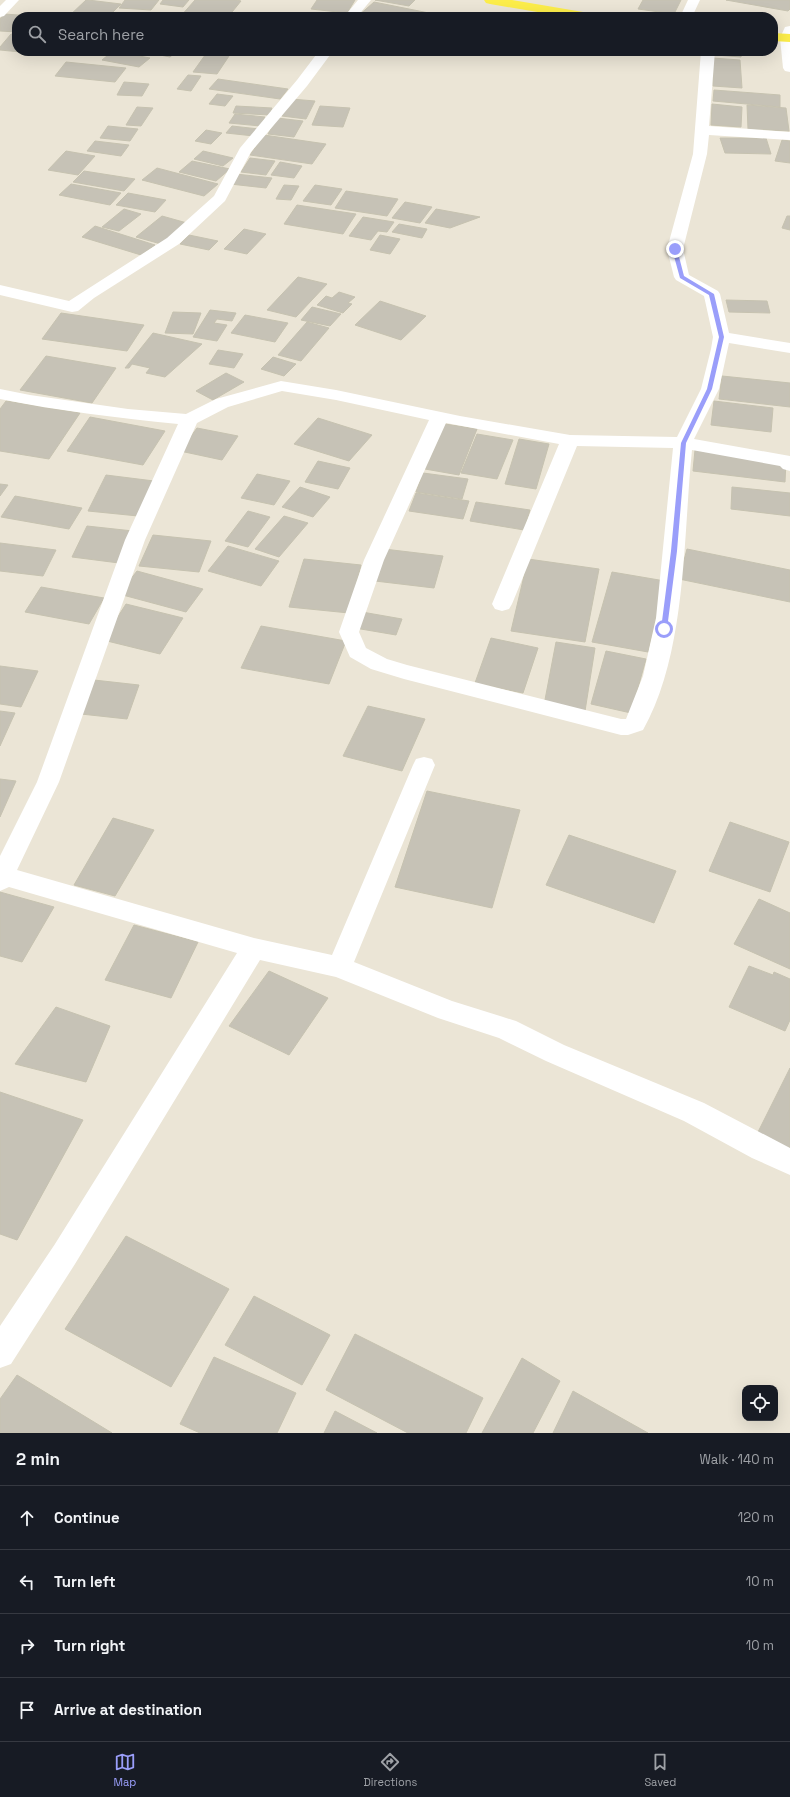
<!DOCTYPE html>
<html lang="en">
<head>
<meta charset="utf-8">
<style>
	:root { --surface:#171b24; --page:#20242c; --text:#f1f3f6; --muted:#9ea1a6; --line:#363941; --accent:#9a9efa }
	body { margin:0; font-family:"Space Grotesk",sans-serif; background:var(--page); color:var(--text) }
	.controls { position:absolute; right:12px; bottom:12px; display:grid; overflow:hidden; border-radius:8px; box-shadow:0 4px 16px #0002 }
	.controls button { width:36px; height:36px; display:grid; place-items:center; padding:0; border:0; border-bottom:1px solid var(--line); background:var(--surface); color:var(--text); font:20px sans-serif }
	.stop { position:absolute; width:12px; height:12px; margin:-9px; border:3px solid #9a9efa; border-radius:50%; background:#fff }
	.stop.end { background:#9a9efa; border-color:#fff; box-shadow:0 1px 4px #0008 }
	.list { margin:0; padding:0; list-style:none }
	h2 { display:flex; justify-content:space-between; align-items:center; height:52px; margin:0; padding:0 16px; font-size:17px }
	h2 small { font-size:13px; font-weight:400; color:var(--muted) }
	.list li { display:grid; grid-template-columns:26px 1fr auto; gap:12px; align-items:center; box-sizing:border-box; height:64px; padding:0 16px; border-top:1px solid var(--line) }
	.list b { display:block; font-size:15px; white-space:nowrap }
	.list em { font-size:13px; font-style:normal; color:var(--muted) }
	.icon { flex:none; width:22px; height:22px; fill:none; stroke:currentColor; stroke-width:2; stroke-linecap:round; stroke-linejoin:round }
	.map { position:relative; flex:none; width:790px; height:1433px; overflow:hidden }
	.search { position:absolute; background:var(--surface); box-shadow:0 4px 16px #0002; left:12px; right:12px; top:12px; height:44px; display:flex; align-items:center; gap:10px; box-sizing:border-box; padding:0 14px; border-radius:16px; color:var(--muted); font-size:15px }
	.sheet { height:308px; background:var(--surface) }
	nav { display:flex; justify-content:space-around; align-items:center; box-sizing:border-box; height:56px; border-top:1px solid var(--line); background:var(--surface); font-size:11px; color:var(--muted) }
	nav a { display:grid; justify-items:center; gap:2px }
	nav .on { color:var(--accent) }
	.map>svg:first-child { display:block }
</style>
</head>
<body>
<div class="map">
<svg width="790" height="1433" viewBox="0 0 790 1433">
	<rect width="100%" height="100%" fill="#ebe5d6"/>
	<!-- building -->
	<g fill="#c6c2b6" stroke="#c6c2b0">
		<polygon points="86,0 88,0 121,4 108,17 68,17"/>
		<polygon points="125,0 159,0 151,10 119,8"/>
		<polygon points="163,0 189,0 183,7 160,4"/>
		<polygon points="195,0 237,0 241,1 228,17 180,17"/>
		<polygon points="317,0 355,0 347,13 311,9"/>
		<polygon points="375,0 415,0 409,6"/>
		<polygon points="643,0 681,0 674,14 638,9"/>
		<polygon points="726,0 790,0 790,9 788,11"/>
		<polygon points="374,2 449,17 357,17"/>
		<polygon points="123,13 148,17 118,17"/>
		<polygon points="4,14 33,16 17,17 17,32 0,31 0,19"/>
		<polygon points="11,34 17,35 17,51 21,51 21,52 0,50 0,47"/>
		<polygon points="113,51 150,58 139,67 102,60"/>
		<polygon points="140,51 177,51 170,57"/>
		<polygon points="208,51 231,53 217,74 193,72"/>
		<polygon points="397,51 424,51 419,55"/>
		<polygon points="716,51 742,51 741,57 716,55"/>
		<polygon points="712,58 740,60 742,88 713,86"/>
		<polygon points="66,62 126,68 115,82 55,76"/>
		<polygon points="188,75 201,76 191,91 177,89"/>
		<polygon points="218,79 288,89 280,99 209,89"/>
		<polygon points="124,82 149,84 142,96 117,95"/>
		<polygon points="714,90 780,95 780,107 713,101"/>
		<polygon points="217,94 233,96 225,106 209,104"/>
		<polygon points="291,99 315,101 306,119 282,116"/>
		<polygon points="712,104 742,107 741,127 711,125"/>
		<polygon points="747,105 786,108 789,131 748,129"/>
		<polygon points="236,106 272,108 269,115 233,113"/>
		<polygon points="320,106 350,108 343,127 312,125"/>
		<polygon points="137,107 153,108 141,126 126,125"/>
		<polygon points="235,114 265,117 260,126 229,123"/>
		<polygon points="277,118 303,121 294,137 268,134"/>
		<polygon points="108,126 138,129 130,141 100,138"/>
		<polygon points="232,126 259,129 254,136 226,133"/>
		<polygon points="206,130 222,133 211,144 195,141"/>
		<polygon points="264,135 326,144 312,164 250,155"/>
		<polygon points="720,138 766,138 771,154 725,153"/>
		<polygon points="782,140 790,141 790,163 775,161"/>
		<polygon points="95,141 129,145 121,156 87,151"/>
		<polygon points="66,151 95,156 78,175 48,170"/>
		<polygon points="203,151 233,158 223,166 194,159"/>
		<polygon points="250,158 275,161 266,175 241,172"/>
		<polygon points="192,161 230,169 216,181 179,172"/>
		<polygon points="280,162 302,166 294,178 271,175"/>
		<polygon points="157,168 218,184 204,196 142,180"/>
		<polygon points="84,171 135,179 124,191 73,182"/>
		<polygon points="236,174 272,178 266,188 230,184"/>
		<polygon points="71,184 121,193 110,205 59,195"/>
		<polygon points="284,185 299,186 291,200 276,199"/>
		<polygon points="315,185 342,189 331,205 303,201"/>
		<polygon points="346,191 398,199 387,216 335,208"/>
		<polygon points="128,193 166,200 155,212 116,205"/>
		<polygon points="405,202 432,207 420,223 392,218"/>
		<polygon points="297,205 356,214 343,234 284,224"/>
		<polygon points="124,209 141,214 119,231 102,227"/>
		<polygon points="436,209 480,217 450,228 425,223"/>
		<polygon points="162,216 187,223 161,244 136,237"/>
		<polygon points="787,216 790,216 790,230 782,228"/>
		<polygon points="363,217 394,222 387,232 378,231 371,240 349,236"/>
		<polygon points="399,224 427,229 422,238 392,232"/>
		<polygon points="95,226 155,245 141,255 82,237"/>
		<polygon points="244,229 266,234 247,254 224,249"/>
		<polygon points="189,235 218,241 209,250 180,244"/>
		<polygon points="380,235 400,239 390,254 370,250"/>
		<polygon points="298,277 327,284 296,317 267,310"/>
		<polygon points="339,292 355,297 348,303 352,304 343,313 317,305 326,296 332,298"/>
		<polygon points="726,300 767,301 770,313 729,312"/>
		<polygon points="380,301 426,316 401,340 355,325"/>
		<polygon points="312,307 341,314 330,326 301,320"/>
		<polygon points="210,310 236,313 232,321 217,319 214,323 227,325 217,341 193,337"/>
		<polygon points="173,312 201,313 193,334 165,333"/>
		<polygon points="61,313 144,325 127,351 42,339"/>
		<polygon points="245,315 288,323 275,342 231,333"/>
		<polygon points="307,322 329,328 301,361 278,355"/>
		<polygon points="153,333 202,344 165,377 146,373 150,368 132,364 129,368 125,368"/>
		<polygon points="218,350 243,354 234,368 209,364"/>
		<polygon points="46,356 116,368 92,403 20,390"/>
		<polygon points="273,357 296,364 284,376 261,369"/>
		<polygon points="226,373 244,382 213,400 196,391"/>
		<polygon points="722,376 790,383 790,407 719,399"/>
		<polygon points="6,401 80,413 49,459 0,451 0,409"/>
		<polygon points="714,401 773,408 771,432 711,425"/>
		<polygon points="90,417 165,431 143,465 67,451"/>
		<polygon points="318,418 372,435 349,461 294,444"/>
		<polygon points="445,424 477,429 459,475 425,469"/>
		<polygon points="197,428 238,436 222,460 180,451"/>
		<polygon points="477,434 513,440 497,479 461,473"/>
		<polygon points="519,439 549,444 536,489 505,484"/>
		<polygon points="695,450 786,461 785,482 693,471"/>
		<polygon points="318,461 350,468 338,489 305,482"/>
		<polygon points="423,473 468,479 462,499 416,492"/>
		<polygon points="257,474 290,481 274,505 241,498"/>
		<polygon points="106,475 154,481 138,516 88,511"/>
		<polygon points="0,484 8,485 0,496"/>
		<polygon points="300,487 330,497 313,517 282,507"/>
		<polygon points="732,487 790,493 790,516 731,509"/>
		<polygon points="416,493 469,501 463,519 409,511"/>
		<polygon points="15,496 82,508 69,529 1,517"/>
		<polygon points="476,502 530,510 524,530 470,521"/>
		<polygon points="248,511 270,517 248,547 225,541"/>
		<polygon points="284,516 308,523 279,557 255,549"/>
		<polygon points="87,526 133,531 119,563 72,557"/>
		<polygon points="153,535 211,541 199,572 139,566"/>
		<polygon points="0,543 56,550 43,576 0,571"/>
		<polygon points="228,546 279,561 261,586 208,571"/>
		<polygon points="384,549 443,556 434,588 375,581"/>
		<polygon points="687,549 790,570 790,602 679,579"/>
		<polygon points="304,559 361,565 349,613 289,607"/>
		<polygon points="528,559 599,569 585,642 511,631"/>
		<polygon points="137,571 203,589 186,612 119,594"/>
		<polygon points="612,572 665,581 648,652 592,642"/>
		<polygon points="41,587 104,598 89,624 25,612"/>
		<polygon points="126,604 183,618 160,654 103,640"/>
		<polygon points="362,612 402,619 396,635 355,628"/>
		<polygon points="261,626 346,641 329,684 241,668"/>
		<polygon points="491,638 538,648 523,693 475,683"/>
		<polygon points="556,642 595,648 585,711 544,705"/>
		<polygon points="606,651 646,659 631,713 591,704"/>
		<polygon points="0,666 38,671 21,707 0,704"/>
		<polygon points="94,680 139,685 127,719 81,714"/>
		<polygon points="368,706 425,719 402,771 343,756"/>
		<polygon points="0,711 15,713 0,746"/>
		<polygon points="0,779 16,781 0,817"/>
		<polygon points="427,791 520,810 492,908 395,887"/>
		<polygon points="113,818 154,830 115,896 74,885"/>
		<polygon points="730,822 789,842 770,892 709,871"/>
		<polygon points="569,835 676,871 654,923 546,885"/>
		<polygon points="0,892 54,907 22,962 0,956"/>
		<polygon points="759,899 790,913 790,969 734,944"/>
		<polygon points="134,925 198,942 171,998 105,980"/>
		<polygon points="749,966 773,975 774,972 790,979 790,1020 785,1031 729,1007"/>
		<polygon points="269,971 328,998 289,1055 229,1026"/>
		<polygon points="56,1007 110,1026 86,1082 15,1064"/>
		<polygon points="790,1068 790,1151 757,1134"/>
		<polygon points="0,1092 83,1120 17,1240 0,1234"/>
		<polygon points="126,1236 229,1289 171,1387 65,1329"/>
		<polygon points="254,1296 330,1335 302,1385 225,1345"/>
		<polygon points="355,1334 483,1398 466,1433 408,1433 326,1390"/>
		<polygon points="214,1357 296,1393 277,1433 200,1433 180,1424"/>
		<polygon points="522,1358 560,1381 533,1433 482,1433"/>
		<polygon points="17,1375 112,1433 0,1433 0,1399"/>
		<polygon points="573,1391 648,1433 553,1433"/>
		<polygon points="335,1411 377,1433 324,1433"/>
	</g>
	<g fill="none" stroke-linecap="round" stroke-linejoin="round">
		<!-- minor -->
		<g fill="#fff" fill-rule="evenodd">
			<polygon points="6,0 19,0 4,16 0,17 0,6"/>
			<polygon points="358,0 371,0 357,17 344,17"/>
			<polygon points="688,0 700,0 692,17 680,17"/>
			<polygon points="790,26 790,72 785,71 783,68 780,38 785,27"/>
			<polygon points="319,51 333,51 307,86 251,152 225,201 179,244 94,298 78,311 72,312 0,295 0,285 69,301 167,238 214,196 240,148 297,80"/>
			<path d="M701,51H715L709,126L790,132V140L709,135L707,154L683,249L689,275L718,291L720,294L729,333L790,343V353L729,343L719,389L694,439L790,456V471L783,469L780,466L692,450C683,537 687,652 643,730L628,735H621L404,679L371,669L350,657L339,632L364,560L429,420L336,400L282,391L228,407L197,423L145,540L59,782L17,870L254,938L332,955L413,765L416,759L424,757L432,759L435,765L354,962L452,1001L516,1021L564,1045L704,1103L790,1148V1175L752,1158L684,1121L546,1061L499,1038L438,1018L336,977L260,960L75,1264L11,1364L0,1368V1326L55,1244L237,953L9,887L0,891V856L37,782L125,540L178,424C118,418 59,411 0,399V389L30,395L128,409L186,414L216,399L281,381L336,390L460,416L570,435L677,437L701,389L711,349L713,337L704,296L676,280L674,277L667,249L693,154ZM446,423L559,444L492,604L495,609L502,611L509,609L512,604L577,446L673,448L656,618L643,676L626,719H621L407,665L387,659L366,648L359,632L384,560Z"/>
		</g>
		<!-- primary -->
		<g fill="#fced4a" fill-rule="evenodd">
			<polygon points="484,0 512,0 589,13 593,14 595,17 567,17 490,4 486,3"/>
			<polygon points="773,33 790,34 790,42 773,41"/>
		</g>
	</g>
	<!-- route -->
	<polygon fill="#9a9efa" points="675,248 677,249 684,276 714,294 724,337 712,389 686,443 677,551 667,629 664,631 661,629 671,551 681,443 707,389 719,337 709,295 680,278 672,249"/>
</svg>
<div class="controls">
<button><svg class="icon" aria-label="locate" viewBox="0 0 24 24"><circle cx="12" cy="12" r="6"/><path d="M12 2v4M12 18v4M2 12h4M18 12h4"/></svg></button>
</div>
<div class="stop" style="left:664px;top:629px"></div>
<div class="stop end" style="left:675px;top:249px"></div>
<div class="search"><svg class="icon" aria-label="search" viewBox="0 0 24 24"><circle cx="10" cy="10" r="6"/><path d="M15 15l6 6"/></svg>Search here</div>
</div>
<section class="sheet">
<h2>2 min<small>Walk · 140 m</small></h2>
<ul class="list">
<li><svg class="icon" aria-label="ahead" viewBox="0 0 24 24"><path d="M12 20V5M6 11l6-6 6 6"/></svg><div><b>Continue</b></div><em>120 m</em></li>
<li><svg class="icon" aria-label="left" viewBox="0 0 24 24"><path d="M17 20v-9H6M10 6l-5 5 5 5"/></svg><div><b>Turn left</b></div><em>10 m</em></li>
<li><svg class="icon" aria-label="right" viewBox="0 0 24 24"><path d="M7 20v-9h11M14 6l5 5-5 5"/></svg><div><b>Turn right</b></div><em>10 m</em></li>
<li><svg class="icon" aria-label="arrive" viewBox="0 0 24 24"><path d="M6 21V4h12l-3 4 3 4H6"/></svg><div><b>Arrive at destination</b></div></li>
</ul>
</section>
<nav>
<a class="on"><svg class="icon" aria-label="map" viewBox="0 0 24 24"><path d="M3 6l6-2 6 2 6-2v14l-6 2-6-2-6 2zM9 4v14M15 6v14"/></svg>Map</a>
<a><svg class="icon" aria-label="directions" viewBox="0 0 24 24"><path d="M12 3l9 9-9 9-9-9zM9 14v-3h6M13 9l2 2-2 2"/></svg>Directions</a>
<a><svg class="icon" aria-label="saved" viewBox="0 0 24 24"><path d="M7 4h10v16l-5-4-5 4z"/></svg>Saved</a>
</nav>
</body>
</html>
